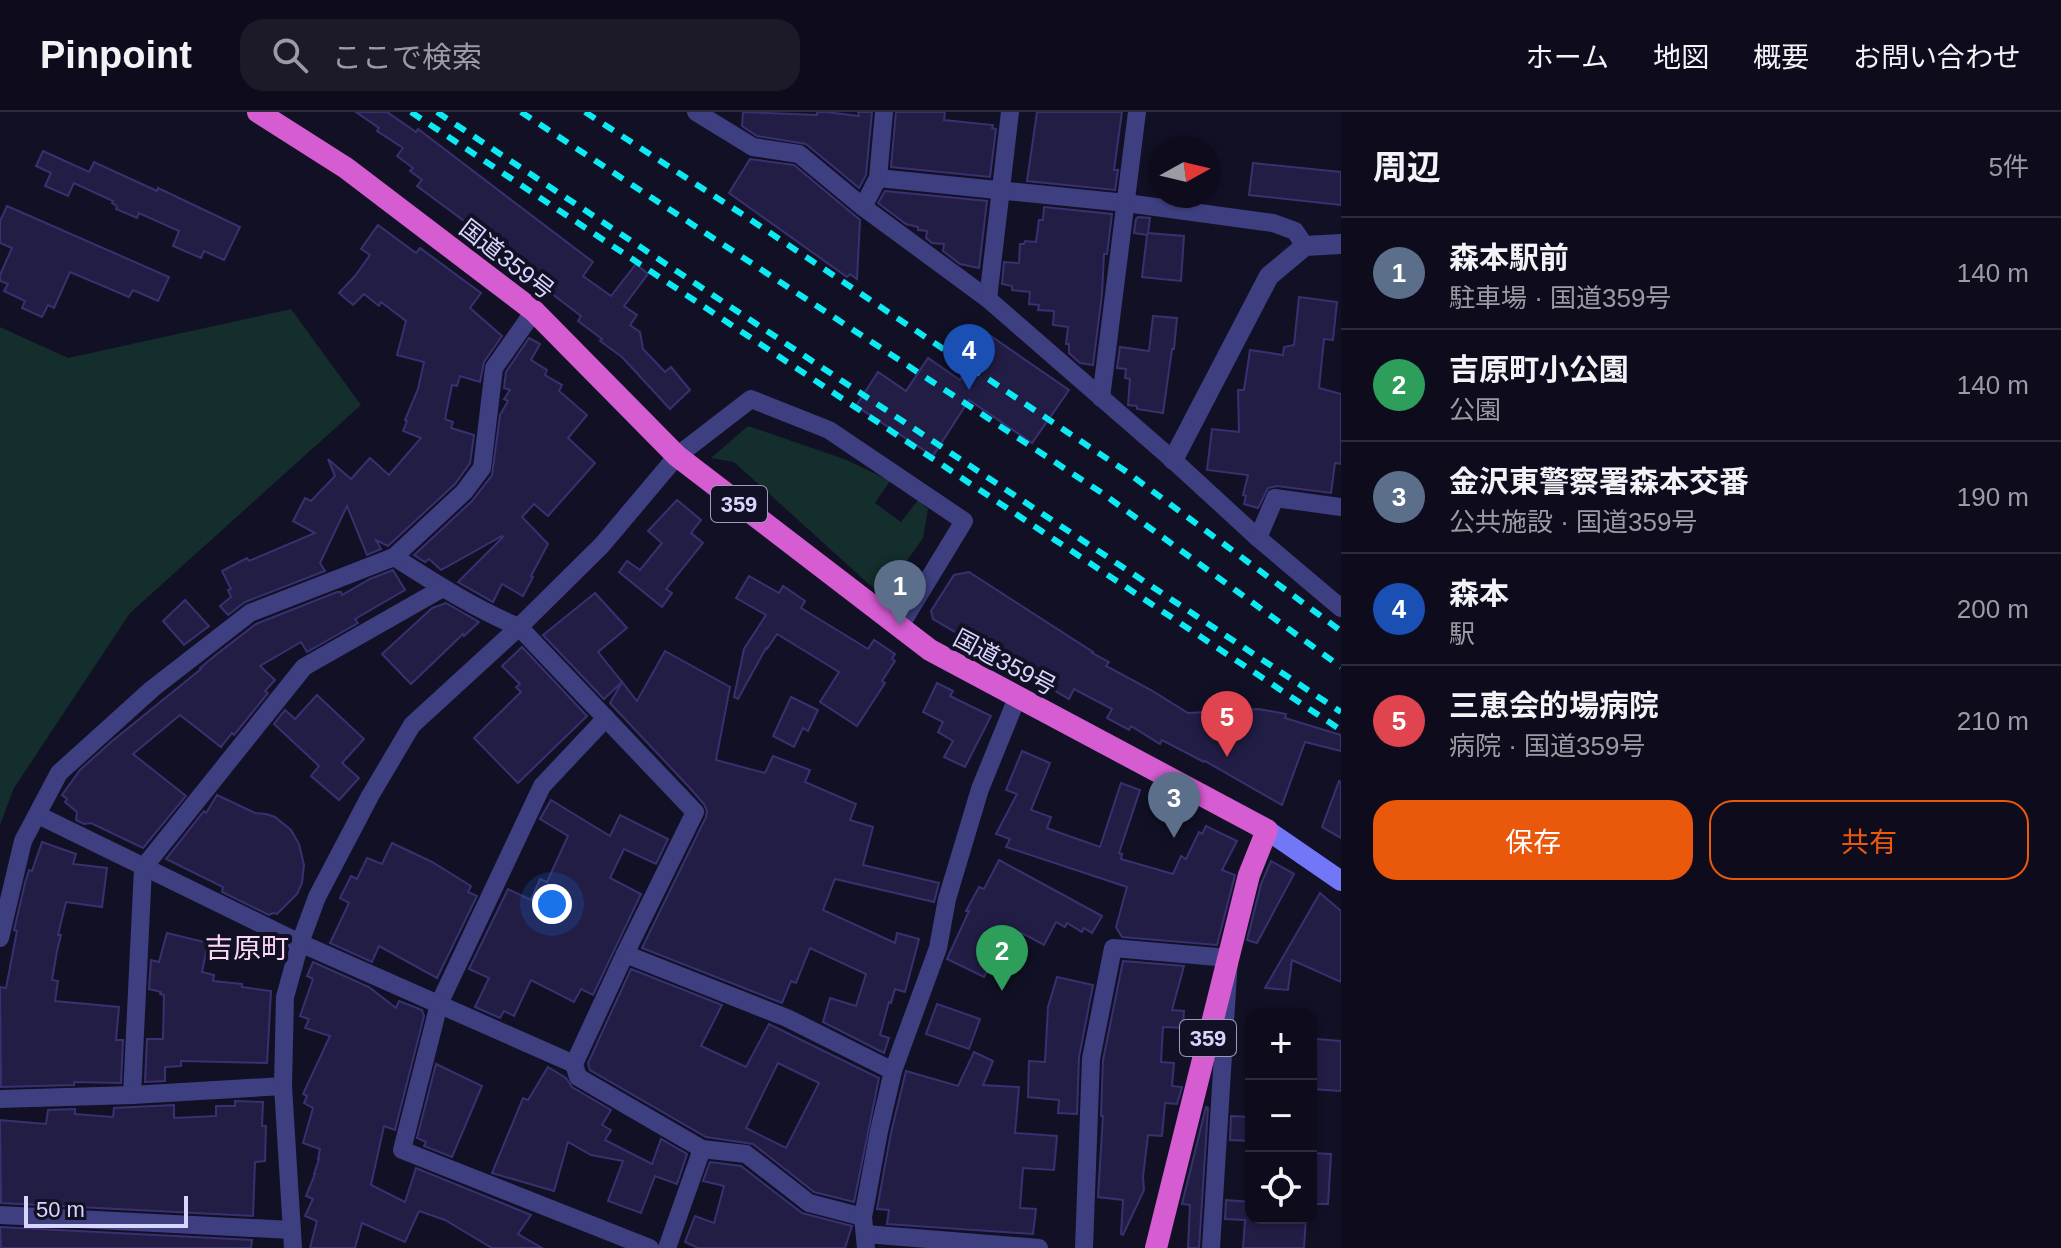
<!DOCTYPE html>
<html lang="ja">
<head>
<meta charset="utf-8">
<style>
	:root { --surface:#0e0c1c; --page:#1c1a29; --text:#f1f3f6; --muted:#9b9ba3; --line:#2e2c3b; --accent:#ea580c }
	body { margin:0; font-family:Arial,"Noto Sans JP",sans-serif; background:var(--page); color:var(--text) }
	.controls { position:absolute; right:24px; bottom:24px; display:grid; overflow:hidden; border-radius:16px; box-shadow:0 2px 6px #0004 }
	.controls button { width:72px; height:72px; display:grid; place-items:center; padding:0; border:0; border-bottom:2px solid var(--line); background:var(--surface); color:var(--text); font:40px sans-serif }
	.compass { position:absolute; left:1149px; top:24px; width:72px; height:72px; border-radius:50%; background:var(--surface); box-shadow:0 2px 6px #0004; rotate:82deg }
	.scale { position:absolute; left:24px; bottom:20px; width:164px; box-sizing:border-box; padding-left:8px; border:4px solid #d8d6fd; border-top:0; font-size:22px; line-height:28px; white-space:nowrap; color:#d8d6fd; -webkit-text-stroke:6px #121025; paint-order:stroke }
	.you { position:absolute; left:552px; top:792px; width:28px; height:28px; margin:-20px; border:6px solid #fff; border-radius:50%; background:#1a73e8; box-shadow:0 0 0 12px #1a73e833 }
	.badge { display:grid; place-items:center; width:52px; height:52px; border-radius:50%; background:var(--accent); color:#fff; font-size:26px; font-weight:700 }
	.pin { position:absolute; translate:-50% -66px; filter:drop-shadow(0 2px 4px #0008) }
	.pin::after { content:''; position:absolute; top:42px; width:28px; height:24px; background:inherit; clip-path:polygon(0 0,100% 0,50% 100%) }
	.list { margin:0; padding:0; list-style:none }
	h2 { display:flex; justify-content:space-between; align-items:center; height:104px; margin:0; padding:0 32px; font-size:34px }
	h2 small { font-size:26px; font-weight:400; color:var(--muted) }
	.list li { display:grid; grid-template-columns:52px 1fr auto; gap:24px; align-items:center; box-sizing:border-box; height:112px; padding:0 32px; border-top:2px solid var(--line) }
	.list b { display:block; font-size:30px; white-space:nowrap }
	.list p { margin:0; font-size:26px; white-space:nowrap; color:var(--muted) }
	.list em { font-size:26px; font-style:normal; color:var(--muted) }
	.actions { display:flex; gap:16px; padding:24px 32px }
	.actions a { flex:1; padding:18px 0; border:2px solid var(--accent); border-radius:24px; text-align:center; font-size:28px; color:var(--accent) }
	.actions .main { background:var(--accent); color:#fff }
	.icon { flex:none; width:44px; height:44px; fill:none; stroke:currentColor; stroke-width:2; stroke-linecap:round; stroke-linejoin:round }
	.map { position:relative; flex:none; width:1341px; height:1136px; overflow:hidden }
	header { display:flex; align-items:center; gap:48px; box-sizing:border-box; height:112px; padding:0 40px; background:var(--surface); border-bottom:2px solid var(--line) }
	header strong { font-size:38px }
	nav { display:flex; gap:44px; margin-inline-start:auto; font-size:28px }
	.search { width:560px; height:72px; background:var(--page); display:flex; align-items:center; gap:20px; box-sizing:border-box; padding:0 28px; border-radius:24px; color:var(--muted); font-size:30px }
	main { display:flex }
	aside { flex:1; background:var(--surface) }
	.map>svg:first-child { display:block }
</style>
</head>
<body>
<header>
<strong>Pinpoint</strong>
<div class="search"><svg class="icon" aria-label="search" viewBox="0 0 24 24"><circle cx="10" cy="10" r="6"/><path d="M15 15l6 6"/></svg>ここで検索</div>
<nav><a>ホーム</a><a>地図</a><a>概要</a><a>お問い合わせ</a></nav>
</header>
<main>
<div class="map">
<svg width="1341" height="1136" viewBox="0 0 1341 1136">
	<rect width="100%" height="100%" fill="#121025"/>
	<!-- green -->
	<g fill="#132e2c">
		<polygon points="291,197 361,293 130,501 14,676 0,713 0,215 68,246"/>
		<polygon points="748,314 847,348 890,369 875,391 901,410 918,388 928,397 923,426 882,484 734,350 711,346"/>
	</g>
	<!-- building -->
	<g fill="#221d45" stroke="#393070" stroke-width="2" fill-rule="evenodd">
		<polygon points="356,0 387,0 416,20 418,17 593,150 583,164 611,184 636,152 648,162 624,194 637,203 630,213 640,220 643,237 665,260 671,255 690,278 670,297 622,245 600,229 602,227 578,209 581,204 530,165 533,160 417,74 422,68 410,59 413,56 397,44 403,36 377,19 379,16"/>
		<polygon points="743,0 817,3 817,0 826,0 859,4 858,0 872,0 866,63 859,76 806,32 757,24 742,14"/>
		<polygon points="896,0 945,0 944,8 993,13 992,16 996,17 990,65 891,55"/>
		<polygon points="1037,0 1122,0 1114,58 1118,58 1115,78 1027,69"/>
		<polygon points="43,39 89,60 94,50 157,79 158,76 240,115 224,148 204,139 201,146 173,134 179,119 139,101 137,106 116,97 117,94 112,91 113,89 74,71 68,84 45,74 51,61 36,54"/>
		<polygon points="750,47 794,53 860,108 857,167 850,162 847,165 729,81"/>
		<polygon points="1253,51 1341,60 1341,93 1249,83"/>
		<polygon points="885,79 987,89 979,156 960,152 943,139 944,132 932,131 926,126 927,119 918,118 918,115 906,112 878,91"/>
		<polygon points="7,94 169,165 158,189 133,178 129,185 70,160 54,196 48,193 42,205 22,196 25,189 4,179 8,172 0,169 0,163 12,136 0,131 0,109"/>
		<polygon points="1044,95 1112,102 1107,142 1104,142 1102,182 1093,253 1080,251 1069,241 1069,232 1066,232 1068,215 1053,213 1054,199 1038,198 1039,193 1029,192 1030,180 1012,178 1012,174 1002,172 1004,150 1019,151 1020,132 1024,132 1025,129 1036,130 1039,108 1043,108"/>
		<polygon points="1138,105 1150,106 1148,121 1184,124 1181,169 1142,165 1147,123 1134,121 1136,107"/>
		<polygon points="378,113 416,141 420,136 481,181 470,196 502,224 484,250 480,270 460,264 457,274 452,273 445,307 453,310 451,316 474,323 470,351 455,372 388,434 376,428 381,437 367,443 347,394 320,451 325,459 245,490 228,503 220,494 231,485 228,478 231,477 222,459 247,446 249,449 315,421 293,409 305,386 311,389 335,364 328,347 351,367 370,346 389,363 421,326 403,319 407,309 405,308 418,277 424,250 397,243 406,209 381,190 379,194 364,182 353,193 339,181 355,164 370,143 361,137"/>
		<polygon points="1299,185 1337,190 1333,228 1324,227 1319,276 1341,282 1341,352 1335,351 1331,381 1277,374 1268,376 1258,396 1244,392 1246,384 1243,383 1248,363 1207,358 1212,317 1239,320 1238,278 1244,278 1250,238 1283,243 1284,235 1294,233"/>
		<polygon points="1153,204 1177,206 1174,237 1172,237 1163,301 1137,297 1137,294 1128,293 1130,267 1125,266 1126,257 1117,256 1120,235 1149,239"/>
		<polygon points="982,218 1069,278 1032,331 969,288 933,344 856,294 878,260 906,279 928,246 960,268 981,238 972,233"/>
		<polygon points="529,226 540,232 531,248 547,258 545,263 562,273 559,279 587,303 568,326 595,351 548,404 534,392 522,405 548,432 531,464 533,465 523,484 502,472 493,490 458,470 503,425 502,424 441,458 429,447 425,450 414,443 472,389 492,363 500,303 508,289 504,287 510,278 504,276 506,260"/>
		<polygon points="677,388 701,408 691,421 703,431 666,477 672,481 662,495 619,460 627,449 640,458 662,431 648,419"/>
		<polygon points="393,458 405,478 355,507 358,511 307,540 301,530 260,554 275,568 265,579 268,581 234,623 232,621 221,635 180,603 133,642 186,684 143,736 91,711 84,712 76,708 77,700 65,690 67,687 62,683 80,658 111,630 201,557 200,556 217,542 256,512 337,480 341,480 342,483 370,467"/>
		<polygon points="969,460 1093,540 1092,541 1109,550 1106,554 1151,578 1188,601 1259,597 1286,602 1285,606 1341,623 1341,639 1305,630 1282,693 1205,649 1204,650 1162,628 1160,632 1131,614 1129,618 1107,606 1112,597 1074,577 1069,587 933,507 931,499 954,463"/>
		<polygon points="749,464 779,481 783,474 805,489 801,496 868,537 874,528 895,542 892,547 895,549 882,569 885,571 857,614 820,590 839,560 777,522 767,537 766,536 738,587 734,585 744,537 766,503 736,486"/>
		<polygon points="595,481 627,516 598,540 622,570 604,587 543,523"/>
		<polygon points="185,488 209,514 184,533 163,509"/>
		<polygon points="446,491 479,510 464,524 463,522 411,572 382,542 432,496"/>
		<polygon points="522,535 587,604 518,671 474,626 521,580 516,575 520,572 502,554"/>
		<polygon points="665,539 730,575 716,648 765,661 773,644 810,658 805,670 856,692 850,708 873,715 863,753 939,771 934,790 835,767 823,798 895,831 897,821 919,827 905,880 895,877 891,891 889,890 880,923 889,926 884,941 823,910 830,886 856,894 866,862 810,836 796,871 791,869 782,891 642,836 706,705 707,699 704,692 689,675 610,591 622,570 637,589"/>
		<polygon points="937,571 953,579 950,584 991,604 965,655 944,645 953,629 938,620 943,610 923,600"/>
		<polygon points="317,583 364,627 342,651 359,666 339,688 311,664 319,654 274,612 285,598 295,607"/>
		<polygon points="791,585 818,598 808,619 803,616 794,635 773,624"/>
		<polygon points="1022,639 1050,651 1031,698 1051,705 1047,716 1052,718 1100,735 1121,671 1140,678 1119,741 1122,742 1121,747 1173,762 1181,744 1186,747 1199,720 1202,722 1206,714 1237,729 1222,758 1235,763 1217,833 1122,825 1116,815 1127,775 1006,735 1010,727 996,722 1017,682 1006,678"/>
		<polygon points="1339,669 1341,670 1341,726 1322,715"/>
		<polygon points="217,683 255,701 266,702 275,705 291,718 299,732 304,753 302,771 297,782 277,802 273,801 269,803 222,780 223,775 166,747 204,699 206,701"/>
		<polygon points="551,688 610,724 620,703 668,727 656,752 624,737 610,766 641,782 593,883 581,877 574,890 531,868 514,904 504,899 500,906 475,895 489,866 469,857 508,777 531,788 540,767 547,770 568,724 540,707"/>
		<polygon points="42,730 76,742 73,752 107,756 102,795 66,790 58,823 61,823 57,839 52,868 58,869 55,889 119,895 116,928 123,928 121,971 74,970 74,973 1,975 0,875 6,876 17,819 14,818 25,771 29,758 32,759"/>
		<polygon points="392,731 432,750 471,774 468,780 477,784 437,866 379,834 372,850 330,831 349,791 340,786 351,764 357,767 367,746 382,752"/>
		<polygon points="999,748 1102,804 1092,821 1084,816 1082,820 1067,811 1065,815 1056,810 1044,833 1022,821 1016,831 1009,827 1006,832 1002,830 984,865 947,847 969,799 966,799 979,775 984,777"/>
		<polygon points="1271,749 1294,762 1257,831 1247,828 1261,772"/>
		<polygon points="1320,781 1341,799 1341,870 1292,848 1288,878 1265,876"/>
		<polygon points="167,821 208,831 202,860 214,863 213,869 242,872 242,875 271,879 267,951 181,949 181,954 165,955 165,969 145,970 147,927 163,927 164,883 160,882 161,880 149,877 151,848 159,850"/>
		<polygon points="1123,849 1184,854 1172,898 1184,899 1183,916 1163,915 1161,950 1174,951 1172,974 1182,975 1177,992 1165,991 1162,1024 1148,1023 1143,1065 1144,1078 1123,1123 1121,1122 1123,1088 1098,1085 1103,1004 1101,1004 1103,948"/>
		<polygon points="313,850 369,875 396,896 399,889 422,898 424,904 395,1018 384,1014 371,1073 405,1090 416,1056 531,1103 518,1122 542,1136 492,1136 445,1108 419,1099 405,1130 362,1111 355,1136 310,1136 317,1109 305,1104 313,1087 306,1084 315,1062 314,1062 319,1047 318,1047 320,1037 303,1031 313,996 304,991 307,984 303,982 330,924 305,916 309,907 300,904 313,867 307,864"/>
		<path d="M631,857L722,893L701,934L746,955L769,912L879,966L854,1090L814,1080L753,1032L706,1025L590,958L588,951ZM778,951L819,971L786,1036L746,1016Z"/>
		<polygon points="1057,865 1093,873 1079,945 1077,1002 1058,1001 1059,988 1028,985 1029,949 1045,950 1048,895"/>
		<polygon points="937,892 980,907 969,937 926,922"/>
		<polygon points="1316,927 1341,929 1341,979 1312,977"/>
		<polygon points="974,940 993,949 983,973 1019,975 1015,1021 1057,1024 1054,1058 1023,1056 1020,1096 1036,1097 1033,1122 887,1112 889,1098 877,1097 891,1021 906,959 958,974"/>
		<polygon points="436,952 482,974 452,1045 424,1034 426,1030 417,1026"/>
		<polygon points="548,955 566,966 572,975 611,998 602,1013 611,1018 605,1028 652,1052 661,1027 687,1042 677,1072 655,1064 641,1101 608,1089 623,1049 591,1043 568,1030 554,1079 492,1061 523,986 528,988"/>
		<polygon points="235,989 263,990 262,1014 266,1014 265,1049 255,1050 253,1104 1,1091 0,1008 46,1012 48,998 75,997 75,1002 113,1005 114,996 174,993 174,1006 216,1004 216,994 235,994"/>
		<polygon points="1206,995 1208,996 1199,1136 1188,1136 1190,1093 1182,1092"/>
		<polygon points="1231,1004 1251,1005 1251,1029 1230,1028"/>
		<polygon points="1311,1041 1331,1042 1328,1092 1311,1092"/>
		<polygon points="710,1050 741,1054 802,1101 852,1114 845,1136 698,1136 685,1130 695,1104 714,1111 724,1074 703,1069"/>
		<polygon points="1226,1088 1251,1090 1251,1106 1306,1106 1304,1136 1243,1136 1245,1108 1225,1107"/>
		<polygon points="0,1115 252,1128 251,1136 1,1136"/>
	</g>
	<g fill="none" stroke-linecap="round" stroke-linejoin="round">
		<!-- minor -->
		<g stroke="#3d3f81" stroke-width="18">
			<polyline points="696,0 753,35 799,42 863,95 988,187 1173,348 1258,426 1341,496"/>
			<polyline points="878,66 1126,91 1273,111 1295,119 1305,134"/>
			<polyline points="863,95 878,66 884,0"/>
			<polyline points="988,187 1010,0"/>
			<polyline points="1101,286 1137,0"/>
			<polyline points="1258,426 1275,386 1341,395"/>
			<path d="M394,445C435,471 475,497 519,515L695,700L625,842L574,952L578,965L702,1037"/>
			<polyline points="606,606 542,674 439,892 402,1038 650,1136"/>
			<polyline points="38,703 300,831 574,952"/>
			<polyline points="0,826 23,729 59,661 152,577 250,501 394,445 464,380 482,356 494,256 534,199"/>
			<polyline points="625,842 787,906 893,959"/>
			<polyline points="132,983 143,756 304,555 443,476"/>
			<polyline points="0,987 132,983 283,974"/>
			<polyline points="0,1103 292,1118"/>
			<polyline points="865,1122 1039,1136"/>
			<polyline points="293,1136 283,974 285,885 300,831 317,785 370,684 412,613 519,515 602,433 677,344 751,287 829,318 964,409 900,514"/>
			<polyline points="667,1136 702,1037 746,1042 809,1091 863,1105"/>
			<polyline points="866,1136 863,1105 879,1019 893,959 938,836 947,787 980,677 1017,586"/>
			<polyline points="1084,1136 1091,947 1113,836 1229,846 1211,1136"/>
		</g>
		<!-- tertiary -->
		<polyline stroke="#3d3f81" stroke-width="20" points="1173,348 1269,164 1305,134 1341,132"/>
		<!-- secondary -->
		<polyline stroke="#7277f8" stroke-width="20" points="1267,718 1341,769"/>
		<!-- trunk -->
		<polyline stroke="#d65cd2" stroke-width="22" points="258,0 346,56 534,199 677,344 930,538 1267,718 1249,763 1156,1136"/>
		<!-- rail -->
		<g stroke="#0ceaf3" stroke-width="6" stroke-dasharray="12 10" stroke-linecap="butt">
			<polyline points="411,0 1341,618"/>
			<polyline points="437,0 1341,600"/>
			<polyline points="521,0 1102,381 1341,555"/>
			<polyline points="585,0 742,102 1124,358 1341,519"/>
		</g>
	</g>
	<g text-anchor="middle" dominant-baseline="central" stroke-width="8" stroke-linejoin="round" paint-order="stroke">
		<!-- shield labels -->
		<g fill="#121025" stroke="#9d9bbc" stroke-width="2">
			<rect x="711" y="374" width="56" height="36" rx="6"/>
			<rect x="1180" y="908" width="56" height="36" rx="6"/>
		</g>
		<g font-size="22" font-weight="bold" fill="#d8d6fd">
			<text x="739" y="392">359</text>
			<text x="1208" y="926">359</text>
		</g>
		<!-- street labels -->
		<g font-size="24" fill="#d8d6fd" stroke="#121025">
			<text transform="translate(507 147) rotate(38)">国道359号</text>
			<text transform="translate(1005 550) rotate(28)">国道359号</text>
		</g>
		<!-- quarter labels -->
		<g font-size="28" fill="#fdd8f2" stroke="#121025">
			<text x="247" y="836">吉原町</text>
		</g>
	</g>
</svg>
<div class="controls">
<button>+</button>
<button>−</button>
<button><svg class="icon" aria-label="locate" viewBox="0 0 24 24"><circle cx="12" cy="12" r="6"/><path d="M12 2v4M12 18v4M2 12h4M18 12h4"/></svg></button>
</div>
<svg class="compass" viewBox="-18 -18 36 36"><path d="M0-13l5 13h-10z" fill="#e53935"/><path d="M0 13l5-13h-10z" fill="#9b9ba3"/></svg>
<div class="scale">50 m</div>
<div class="you"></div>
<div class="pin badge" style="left:900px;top:514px;background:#5c6f8a">1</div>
<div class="pin badge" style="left:1002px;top:879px;background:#2e9e5b">2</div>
<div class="pin badge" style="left:1174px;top:726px;background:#5c6f8a">3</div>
<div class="pin badge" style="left:969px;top:278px;background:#1a4fb4">4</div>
<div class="pin badge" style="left:1227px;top:645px;background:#e0444e">5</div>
</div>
<aside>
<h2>周辺<small>5件</small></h2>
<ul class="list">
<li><span class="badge" style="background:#5c6f8a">1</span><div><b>森本駅前</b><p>駐車場 · 国道359号</p></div><em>140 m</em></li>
<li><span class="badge" style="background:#2e9e5b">2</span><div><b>吉原町小公園</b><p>公園</p></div><em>140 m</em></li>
<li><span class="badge" style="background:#5c6f8a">3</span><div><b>金沢東警察署森本交番</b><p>公共施設 · 国道359号</p></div><em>190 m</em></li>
<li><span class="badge" style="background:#1a4fb4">4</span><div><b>森本</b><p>駅</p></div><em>200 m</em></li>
<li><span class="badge" style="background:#e0444e">5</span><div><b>三恵会的場病院</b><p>病院 · 国道359号</p></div><em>210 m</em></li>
</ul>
<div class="actions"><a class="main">保存</a><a>共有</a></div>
</aside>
</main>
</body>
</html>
